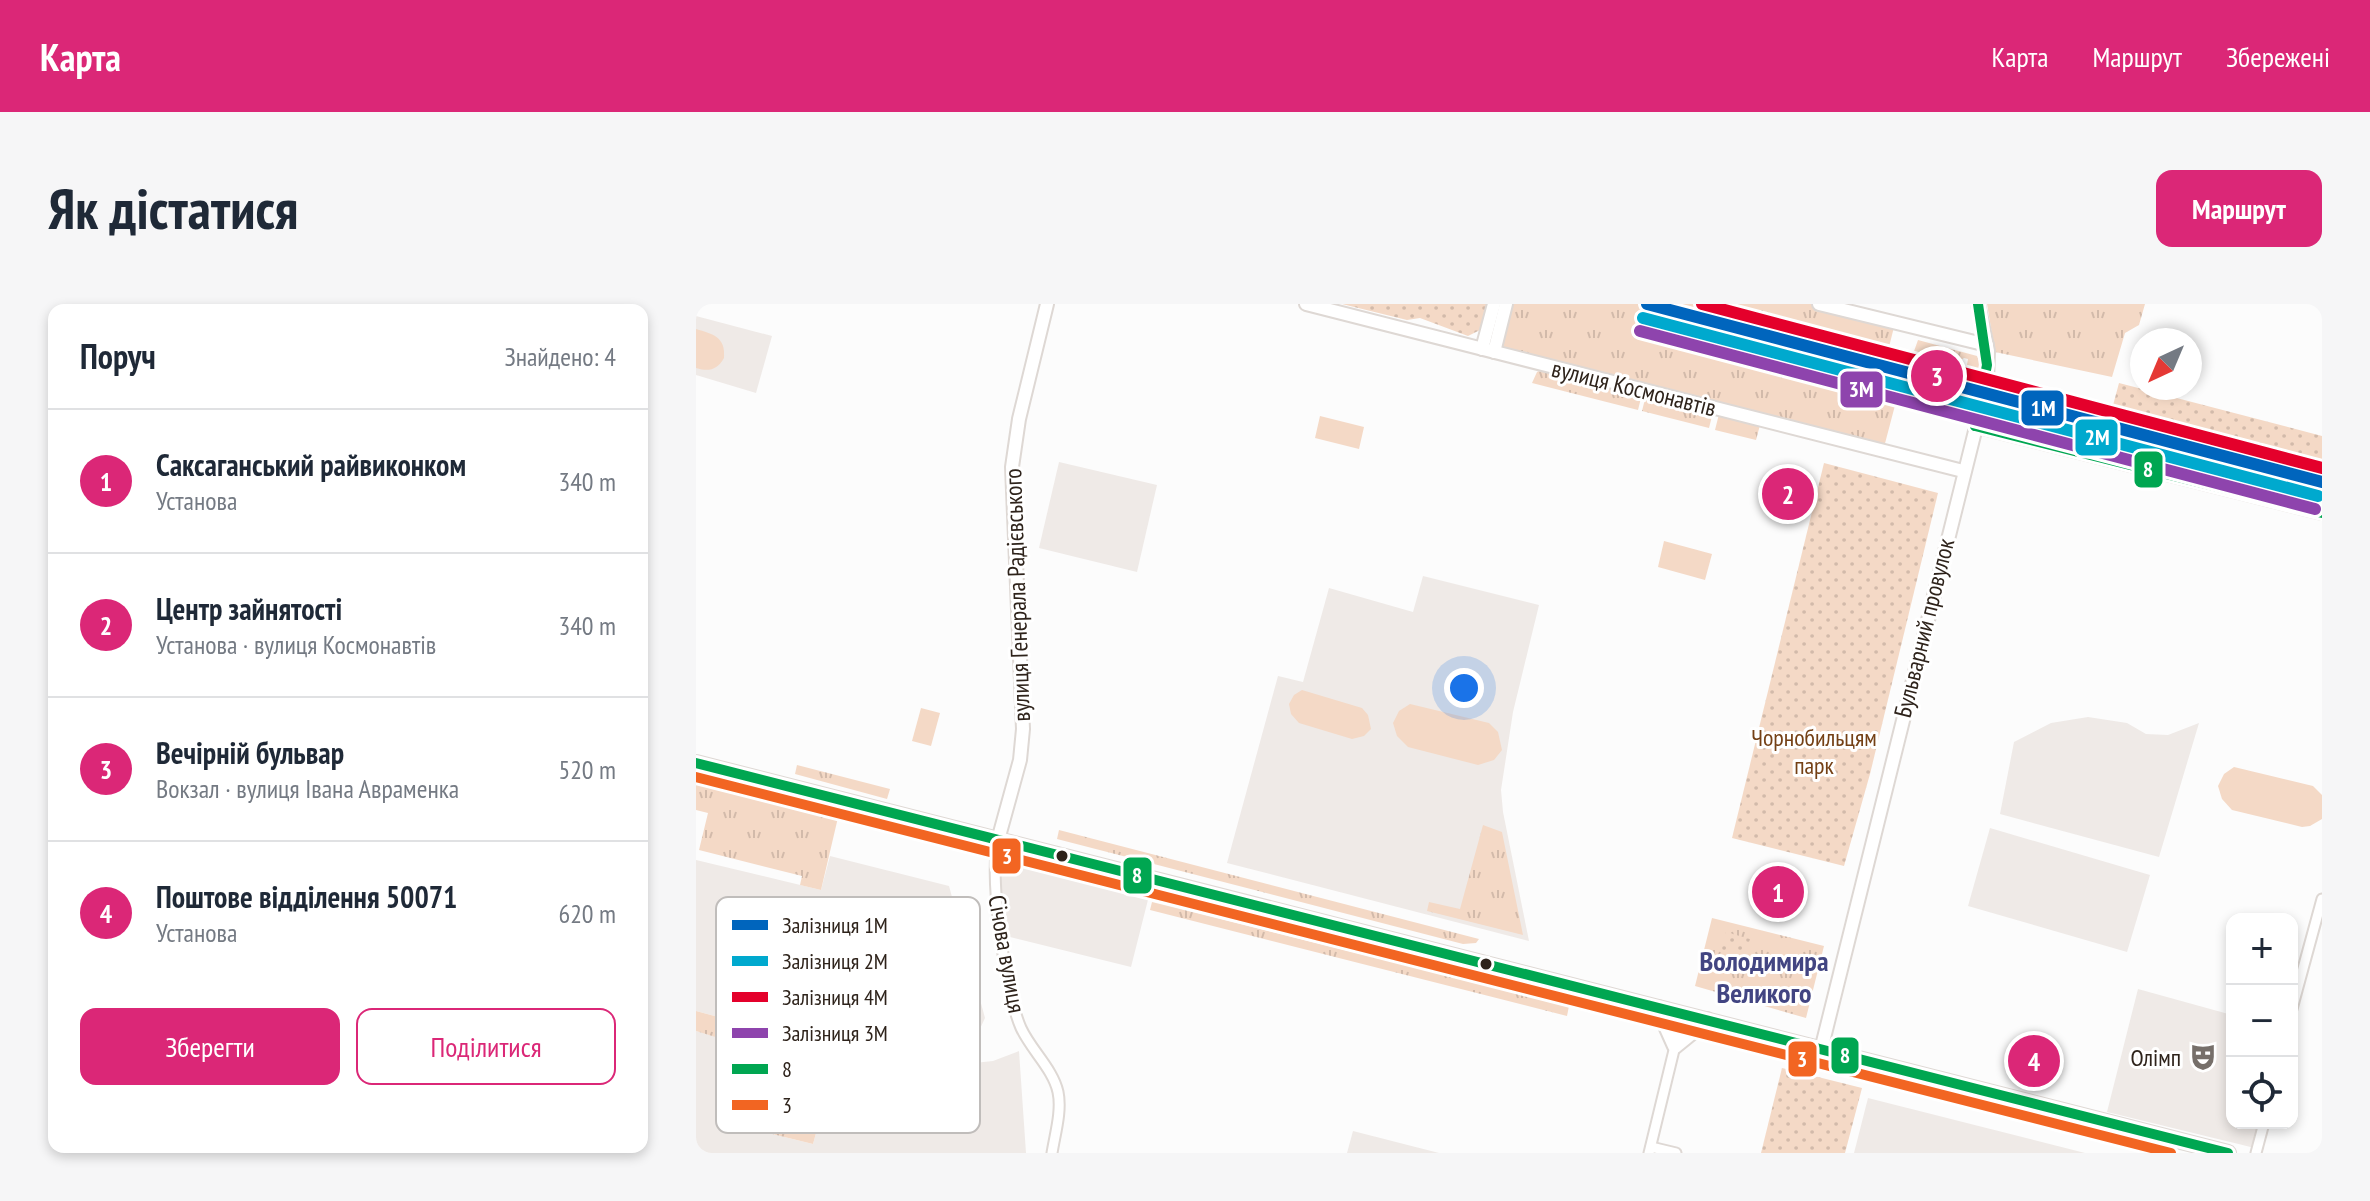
<!DOCTYPE html>
<html lang="uk">
<head>
<meta charset="utf-8">
<style>
	:root { --surface:#fff; --page:#f6f6f7; --text:#1f2937; --muted:#747a83; --line:#e0e1e3; --accent:#db2777 }
	body { margin:0; font-family:"PT Sans Narrow",sans-serif; background:var(--page); color:var(--text) }
	.controls { position:absolute; right:24px; bottom:24px; display:grid; overflow:hidden; border-radius:16px; box-shadow:0 4px 12px #0003 }
	.controls button { width:72px; height:72px; display:grid; place-items:center; padding:0; border:0; border-bottom:2px solid var(--line); background:var(--surface); color:var(--text); font:40px sans-serif }
	.compass { position:absolute; left:1434px; top:24px; width:72px; height:72px; border-radius:50%; background:var(--surface); box-shadow:0 4px 12px #0003; rotate:224deg }
	.you { position:absolute; left:768px; top:384px; width:28px; height:28px; margin:-20px; border:6px solid #fff; border-radius:50%; background:#1a73e8; box-shadow:0 0 0 12px #1a73e833 }
	.badge { display:grid; place-items:center; width:52px; height:52px; border-radius:50%; background:var(--accent); color:#fff; font-size:26px; font-weight:700 }
	.pin { position:absolute; translate:-50% -50%; border:4px solid #fff; box-shadow:0 2px 8px #0006 }
	.list { margin:0; padding:0; list-style:none }
	h2 { display:flex; justify-content:space-between; align-items:center; height:104px; margin:0; padding:0 32px; font-size:34px }
	h2 small { font-size:26px; font-weight:400; color:var(--muted) }
	.list li { display:grid; grid-template-columns:52px 1fr auto; gap:24px; align-items:center; box-sizing:border-box; height:144px; padding:0 32px; border-top:2px solid var(--line) }
	.list b { display:block; font-size:30px; white-space:nowrap }
	.list p { margin:0; font-size:26px; white-space:nowrap; color:var(--muted) }
	.list em { font-size:26px; font-style:normal; color:var(--muted) }
	.actions { display:flex; gap:16px; padding:24px 32px }
	.actions a { flex:1; padding:18px 0; border:2px solid var(--accent); border-radius:16px; text-align:center; font-size:28px; color:var(--accent) }
	.actions .main { background:var(--accent); color:#fff }
	.icon { flex:none; width:44px; height:44px; fill:none; stroke:currentColor; stroke-width:2; stroke-linecap:round; stroke-linejoin:round }
	.map { position:relative; flex:none; width:1626px; height:849px; overflow:hidden; border-radius:16px }
	header { display:flex; align-items:center; gap:48px; box-sizing:border-box; height:112px; padding:0 40px; background:var(--accent); color:#fff }
	header strong { font-size:38px }
	nav { display:flex; gap:44px; margin-inline-start:auto; font-size:28px }
	.intro { display:flex; align-items:center; justify-content:space-between; box-sizing:border-box; height:192px; padding:0 48px }
	h1 { margin:0; font-size:56px }
	.button { padding:20px 36px; border-radius:16px; background:var(--accent); color:#fff; font-size:28px; font-weight:700 }
	main { display:flex; gap:48px; padding:0 48px }
	aside { flex:1; background:var(--surface); border-radius:16px; box-shadow:0 4px 12px #0003 }
	.map>svg:first-child { display:block }
</style>
</head>
<body>
<header>
<strong>Карта</strong>
<nav><a>Карта</a><a>Маршрут</a><a>Збережені</a></nav>
</header>
<div class="intro"><h1>Як дістатися</h1><a class="button">Маршрут</a></div>
<main>
<aside>
<h2>Поруч<small>Знайдено: 4</small></h2>
<ul class="list">
<li><span class="badge">1</span><div><b>Саксаганський райвиконком</b><p>Установа</p></div><em>340 m</em></li>
<li><span class="badge">2</span><div><b>Центр зайнятості</b><p>Установа · вулиця Космонавтів</p></div><em>340 m</em></li>
<li><span class="badge">3</span><div><b>Вечірній бульвар</b><p>Вокзал · вулиця Івана Авраменка</p></div><em>520 m</em></li>
<li><span class="badge">4</span><div><b>Поштове відділення 50071</b><p>Установа</p></div><em>620 m</em></li>
</ul>
<div class="actions"><a class="main">Зберегти</a><a>Поділитися</a></div>
</aside>
<div class="map">
<svg width="1626" height="849" viewBox="0 0 1626 849">
	<defs>
		<pattern id="grass-tufts" width="24" height="20" patternUnits="userSpaceOnUse" patternTransform="scale(2)"><rect width="24" height="20" fill="#f4d9c6"/><path d="M3 7l-1-3M5 7V3M7 7l1-3M15 17l-1-3M17 17v-4M19 17l1-3" fill="none" stroke="#d2baaa"/></pattern>
		<pattern id="park-dots" width="8" height="8" patternUnits="userSpaceOnUse" patternTransform="scale(2)"><rect width="8" height="8" fill="#f4d9c6"/><path d="M2 2h.1M6 6h.1" fill="none" stroke="#d2baaa" stroke-width="1.8" stroke-linecap="round"/></pattern>
	</defs>
	<rect width="100%" height="100%" fill="#fcfcfc"/>
	<!-- built -->
	<g fill="#efeae7">
		<polygon points="0,12 76,32 60,89 0,71"/>
		<polygon points="363,158 461,181 441,268 343,244"/>
		<polygon points="727,272 843,301 817,408 805,486 807,508 833,637 531,559 582,372 607,378 633,284 717,308"/>
		<polygon points="1392,413 1431,419 1450,430 1472,431 1503,419 1463,553 1304,510 1318,438 1355,419"/>
		<polygon points="1294,524 1454,571 1431,648 1272,602"/>
		<polygon points="301,542 343,554 350,561 374,568 380,564 455,584 435,663 306,631"/>
		<polygon points="134,552 253,582 289,714 274,746 97,699 89,731 0,707 0,556 125,586"/>
		<polygon points="1442,685 1536,711 1536,819 1573,819 1567,846 1411,808"/>
		<polygon points="0,727 42,739 23,817 117,840 137,768 239,780 251,775 259,752 278,759 297,757 323,747 330,849 0,849"/>
		<polygon points="1172,794 1389,849 1158,849"/>
		<polygon points="657,827 743,849 651,849"/>
	</g>
	<!-- grass -->
	<g fill="url(#grass-tufts)">
		<polygon points="810,0 1123,0 1199,19 1184,79 1202,90 1187,147 798,48"/>
		<polygon points="1291,0 1449,0 1443,21 1429,29 1416,73 1299,48"/>
		<path d="M1222,36L1281,52C1290,70 1280,90 1275,109L1263,105L1272,55L1268,54L1262,58C1252,45 1239,43 1225,52L1217,50Z"/>
		<polygon points="845,66 946,90 942,106 836,79 841,68"/>
		<polygon points="950,91 1017,108 1013,124 946,107"/>
		<polygon points="1023,110 1064,121 1060,136 1019,126"/>
		<polygon points="101,461 194,485 191,495 99,470"/>
		<polygon points="0,467 144,505 125,586 104,581 106,572 3,546 12,509 0,506"/>
		<polygon points="787,521 806,528 827,631 731,607 733,598 764,605"/>
		<polygon points="363,526 783,635 780,639 767,640 361,535"/>
		<polygon points="463,587 868,690 875,695 874,698 457,594"/>
		<polygon points="456,598 873,702 871,712 454,606"/>
		<polygon points="1016,614 1128,642 1110,714 999,682"/>
		<polygon points="0,707 89,731 83,753 137,768 117,840 23,817 42,740 0,727"/>
	</g>
	<!-- park -->
	<g fill="url(#park-dots)">
		<polygon points="646,0 794,0 786,25 772,32 724,14 711,16"/>
		<polygon points="1423,79 1626,132 1626,202 1405,146"/>
		<polygon points="1128,159 1242,189 1174,470 1148,562 1036,534"/>
		<polygon points="1030,628 1054,635 1046,669 1021,663"/>
		<polygon points="1086,764 1166,784 1149,849 1065,849"/>
	</g>
	<!-- pitch -->
	<g fill="#f4d9c6">
		<path d="M0,25C17,30 30,33 28,54C21,66 13,68 0,64Z"/>
		<polygon points="624,112 668,123 663,145 619,134"/>
		<polygon points="968,237 1016,250 1009,276 962,263"/>
		<polygon points="606,386 666,404 672,411 675,425 668,432 656,435 603,419 595,410 593,400 598,391"/>
		<polygon points="714,400 793,419 802,428 806,446 798,456 782,461 712,443 701,432 697,419 703,407"/>
		<polygon points="225,404 244,409 235,442 216,437"/>
		<polygon points="1538,463 1617,482 1626,491 1626,515 1614,522 1606,523 1536,506 1526,495 1522,482 1528,470"/>
	</g>
	<g fill="none" stroke-linecap="round" stroke-linejoin="round">
		<!-- street casing -->
		<g stroke="#ded8d4" stroke-width="13">
			<g id="street">
				<path d="M302,536C293,573 309,688 325,724C335,746 357,765 362,788C366,807 359,830 356,849"/>
				<polyline points="1596,705 1626,595"/>
				<polyline points="955,843 980,849"/>
				<polyline points="953,849 979,742"/>
				<polyline points="1560,849 1568,819"/>
			</g>
		</g>
		<!-- secondary casing -->
		<g stroke="#ded8d4" stroke-width="16">
			<g id="secondary">
				<polyline points="610,0 1267,167"/>
				<polyline points="1123,0 1291,41"/>
				<polyline points="786,45 798,0"/>
				<polyline points="798,48 810,0"/>
				<polyline points="1279,122 1626,209"/>
				<polyline points="302,536 324,456 327,425 316,163 323,115 351,0"/>
				<polyline points="1125,746 1291,79 1292,47 1282,0"/>
			</g>
		</g>
		<!-- primary casing -->
		<g stroke="#ded8d4" stroke-width="18">
			<g id="primary">
				<polyline points="0,459 1532,849"/>
				<polyline points="962,704 979,742 1011,716"/>
			</g>
		</g>
		<!-- street -->
		<use href="#street" stroke="#fff" stroke-width="9"/>
		<!-- secondary -->
		<use href="#secondary" stroke="#fff" stroke-width="12"/>
		<!-- primary -->
		<use href="#primary" stroke="#fff" stroke-width="14"/>
		<!-- bus-1 casing -->
		<g stroke="#fff" stroke-width="16">
			<g id="bus-1">
				<polyline points="1279,122 1626,209"/>
				<polyline points="1279,122 1291,61 1282,0"/>
				<polyline points="0,459 1532,849"/>
			</g>
		</g>
		<!-- bus-2 casing -->
		<g stroke="#fff" stroke-width="16">
			<polyline id="bus-2" points="0,473 1475,849"/>
		</g>
		<!-- bus-1 -->
		<use href="#bus-1" stroke="#00a651" stroke-width="10"/>
		<!-- bus-2 -->
		<use href="#bus-2" stroke="#f26522" stroke-width="10"/>
		<!-- rail-1 casing -->
		<g stroke="#fff" stroke-width="18">
			<polyline id="rail-1" points="951,0 1626,178"/>
		</g>
		<!-- rail-2 casing -->
		<g stroke="#fff" stroke-width="18">
			<polyline id="rail-2" points="947,14 1622,192"/>
		</g>
		<!-- rail-3 casing -->
		<g stroke="#fff" stroke-width="18">
			<polyline id="rail-3" points="1006,0 1626,164"/>
		</g>
		<!-- rail-4 casing -->
		<g stroke="#fff" stroke-width="18">
			<polyline id="rail-4" points="944,27 1619,205"/>
		</g>
		<!-- rail-1 -->
		<use href="#rail-1" stroke="#0065bd" stroke-width="12"/>
		<!-- rail-2 -->
		<use href="#rail-2" stroke="#00a9ce" stroke-width="12"/>
		<!-- rail-3 -->
		<use href="#rail-3" stroke="#e4002b" stroke-width="12"/>
		<!-- rail-4 -->
		<use href="#rail-4" stroke="#8e44ad" stroke-width="12"/>
	</g>
	<!-- icons -->
	<defs>
		<g id="theatre-bare" transform="scale(2.16)"><path d="M-5-5.5Q0-4 5-5.5V0Q5 5 0 6Q-5 5-5 0ZM-3.3-2.5H-1v1.5H-3.3ZM1-2.5H3.3v1.5H1ZM-2.8 1Q0 5.5 2.8 1Z" fill="#766f6a" stroke="#fff" stroke-width="2.5" paint-order="stroke"/></g>
	</defs>
	<g fill-rule="evenodd">
		<use href="#theatre-bare" x="1507" y="753"/>
	</g>
	<!-- markers -->
	<g fill="#2e231b" stroke="#fff" stroke-width="3">
		<circle cx="366" cy="552" r="7"/>
		<circle cx="790" cy="660" r="7"/>
	</g>
	<g text-anchor="middle" dominant-baseline="central" stroke-width="6" stroke-linejoin="round" paint-order="stroke">
		<!-- street labels -->
		<g font-size="24" fill="#2e231b" stroke="#fff">
			<text transform="translate(938 84) rotate(14)">вулиця Космонавтів</text>
			<text transform="translate(321 291) rotate(-92)">вулиця Генерала Радієвського</text>
			<text transform="translate(1228 324) rotate(-76)">Бульварний провулок</text>
			<text transform="translate(311 650) rotate(80)">Січова вулиця</text>
		</g>
		<!-- park labels -->
		<g font-size="24" fill="#744015" stroke="#fff">
			<text x="1118" y="433">Чорнобильцям<tspan x="1118" dy="28">парк</tspan></text>
		</g>
		<!-- poi labels -->
		<g font-size="24" fill="#2e231b" stroke="#fff" text-anchor="end">
			<text x="1485" y="753">Олімп</text>
		</g>
		<!-- quarter labels -->
		<g font-size="28" font-weight="bold" fill="#424582" stroke="#fff">
			<text x="1068" y="656">Володимира<tspan x="1068" dy="32">Великого</tspan></text>
		</g>
	</g>
	<!-- legend -->
	<rect x="20" y="593" width="264" height="236" rx="12" fill="#fff" stroke="#c0bdbb" stroke-width="2"/>
	<rect x="36" y="616" width="36" height="10" fill="#0065bd"/>
	<rect x="36" y="652" width="36" height="10" fill="#00a9ce"/>
	<rect x="36" y="688" width="36" height="10" fill="#e4002b"/>
	<rect x="36" y="724" width="36" height="10" fill="#8e44ad"/>
	<rect x="36" y="760" width="36" height="10" fill="#00a651"/>
	<rect x="36" y="796" width="36" height="10" fill="#f26522"/>
	<g font-size="22" fill="#2e231b">
		<text x="86" y="629">Залізниця 1М</text>
		<text x="86" y="665">Залізниця 2М</text>
		<text x="86" y="701">Залізниця 4М</text>
		<text x="86" y="737">Залізниця 3М</text>
		<text x="86" y="773">8</text>
		<text x="86" y="809">3</text>
	</g>
	<g stroke="#fff" stroke-width="3">
		<rect x="1143" y="66" width="45" height="39" rx="8" fill="#8e44ad"/>
		<rect x="1324" y="85" width="45" height="38" rx="8" fill="#0065bd"/>
		<rect x="1378" y="114" width="45" height="39" rx="8" fill="#00a9ce"/>
		<rect x="1437" y="146" width="31" height="39" rx="8" fill="#00a651"/>
		<rect x="295" y="533" width="31" height="38" rx="8" fill="#f26522"/>
		<rect x="426" y="552" width="31" height="39" rx="8" fill="#00a651"/>
		<rect x="1134" y="732" width="30" height="39" rx="8" fill="#00a651"/>
		<rect x="1091" y="736" width="31" height="38" rx="8" fill="#f26522"/>
	</g>
	<g font-size="22" text-anchor="middle" font-weight="bold" fill="#fff">
		<text x="1165" y="93">3М</text>
		<text x="1347" y="112">1М</text>
		<text x="1401" y="141">2М</text>
		<text x="1452" y="173">8</text>
		<text x="311" y="560">3</text>
		<text x="441" y="579">8</text>
		<text x="1149" y="759">8</text>
		<text x="1106" y="763">3</text>
	</g>
</svg>
<div class="controls">
<button>+</button>
<button>−</button>
<button><svg class="icon" aria-label="locate" viewBox="0 0 24 24"><circle cx="12" cy="12" r="6"/><path d="M12 2v4M12 18v4M2 12h4M18 12h4"/></svg></button>
</div>
<svg class="compass" viewBox="-18 -18 36 36"><path d="M0-13l5 13h-10z" fill="#e53935"/><path d="M0 13l5-13h-10z" fill="#747a83"/></svg>
<div class="you"></div>
<div class="pin badge" style="left:1082px;top:588px">1</div>
<div class="pin badge" style="left:1092px;top:190px">2</div>
<div class="pin badge" style="left:1241px;top:72px">3</div>
<div class="pin badge" style="left:1338px;top:757px">4</div>
</div>
</main>
</body>
</html>
